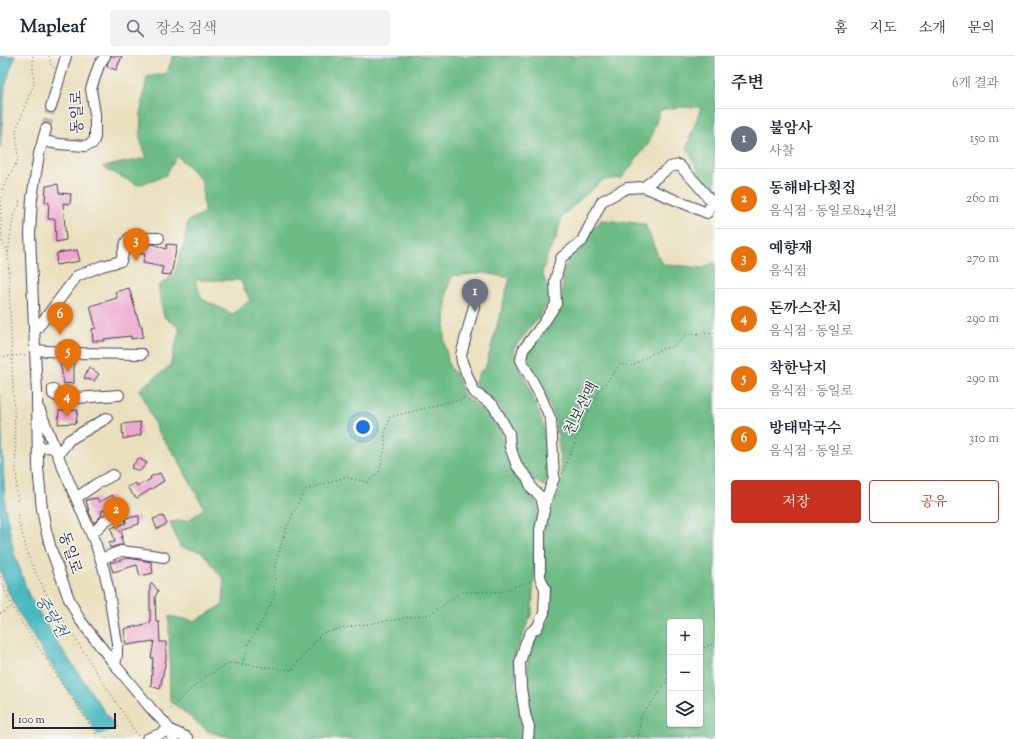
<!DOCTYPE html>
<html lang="ko">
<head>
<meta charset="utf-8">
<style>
	:root { --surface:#fff; --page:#f2f2f3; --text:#1f2937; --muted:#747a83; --line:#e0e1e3; --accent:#c8321e }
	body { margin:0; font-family:"Sorts Mill Goudy","Noto Serif KR",serif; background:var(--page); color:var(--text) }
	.controls { position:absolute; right:12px; bottom:12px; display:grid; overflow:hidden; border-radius:4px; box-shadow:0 1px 3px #0004 }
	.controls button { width:36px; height:36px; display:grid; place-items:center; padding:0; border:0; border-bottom:1px solid var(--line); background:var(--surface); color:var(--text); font:20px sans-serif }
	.scale { position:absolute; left:12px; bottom:10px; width:104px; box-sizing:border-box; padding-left:4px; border:2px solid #22223b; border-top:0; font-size:11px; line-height:14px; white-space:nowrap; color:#22223b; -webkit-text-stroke:3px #f6f6f2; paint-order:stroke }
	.you { position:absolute; left:363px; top:371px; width:14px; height:14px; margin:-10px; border:3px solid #fff; border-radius:50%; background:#1a73e8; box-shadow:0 0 0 6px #1a73e833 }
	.badge { display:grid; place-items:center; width:26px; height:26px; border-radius:50%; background:var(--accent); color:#fff; font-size:13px; font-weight:700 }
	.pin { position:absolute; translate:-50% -33px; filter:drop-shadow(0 1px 2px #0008) }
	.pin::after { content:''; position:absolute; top:21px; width:14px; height:12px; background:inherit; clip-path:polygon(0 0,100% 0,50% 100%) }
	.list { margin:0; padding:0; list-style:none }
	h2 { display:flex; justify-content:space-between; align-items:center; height:52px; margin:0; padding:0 16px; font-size:17px }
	h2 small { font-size:13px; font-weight:400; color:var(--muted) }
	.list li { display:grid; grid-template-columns:26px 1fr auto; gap:12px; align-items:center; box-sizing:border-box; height:60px; padding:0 16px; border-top:1px solid var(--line) }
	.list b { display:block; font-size:15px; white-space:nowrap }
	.list p { margin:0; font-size:13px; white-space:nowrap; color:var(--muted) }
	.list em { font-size:13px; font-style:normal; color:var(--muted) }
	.actions { display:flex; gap:8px; padding:12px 16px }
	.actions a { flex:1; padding:9px 0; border:1px solid var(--accent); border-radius:4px; text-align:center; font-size:14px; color:var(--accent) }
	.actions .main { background:var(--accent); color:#fff }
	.icon { flex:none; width:22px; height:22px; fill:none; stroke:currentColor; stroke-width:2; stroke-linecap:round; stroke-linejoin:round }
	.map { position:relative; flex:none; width:715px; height:683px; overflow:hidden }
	header { display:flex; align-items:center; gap:24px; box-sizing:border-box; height:56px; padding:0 20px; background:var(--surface); border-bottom:1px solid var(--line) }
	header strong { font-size:19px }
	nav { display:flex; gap:22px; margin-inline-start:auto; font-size:14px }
	.search { width:280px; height:36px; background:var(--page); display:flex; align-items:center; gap:10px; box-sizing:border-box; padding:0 14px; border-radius:4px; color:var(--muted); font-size:15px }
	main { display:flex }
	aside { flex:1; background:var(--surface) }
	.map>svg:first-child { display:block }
</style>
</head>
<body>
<header>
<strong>Mapleaf</strong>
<div class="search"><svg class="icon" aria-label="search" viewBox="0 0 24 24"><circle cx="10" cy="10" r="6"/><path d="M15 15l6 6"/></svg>장소 검색</div>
<nav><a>홈</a><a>지도</a><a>소개</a><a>문의</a></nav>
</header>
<main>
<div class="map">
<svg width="715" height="683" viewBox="0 0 715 683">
	<rect width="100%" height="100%" fill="#f6f6f2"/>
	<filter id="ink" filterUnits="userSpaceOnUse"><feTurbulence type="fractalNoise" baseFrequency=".025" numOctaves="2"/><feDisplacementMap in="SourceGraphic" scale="8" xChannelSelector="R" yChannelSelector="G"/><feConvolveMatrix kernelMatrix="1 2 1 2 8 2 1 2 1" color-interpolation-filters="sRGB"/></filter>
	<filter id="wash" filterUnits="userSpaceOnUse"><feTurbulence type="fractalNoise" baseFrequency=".012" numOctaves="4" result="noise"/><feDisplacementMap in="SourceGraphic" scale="16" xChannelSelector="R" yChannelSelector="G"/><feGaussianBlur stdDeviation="0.9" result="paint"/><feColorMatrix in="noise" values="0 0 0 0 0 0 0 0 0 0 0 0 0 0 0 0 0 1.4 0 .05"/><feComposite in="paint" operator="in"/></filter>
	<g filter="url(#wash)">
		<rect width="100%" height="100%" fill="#eae0be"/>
		<!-- forest -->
		<g fill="#6cbb85" stroke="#476e60" fill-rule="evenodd">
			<path d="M173,0H715V138L703,125L687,91L701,51H679L660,54L649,87L622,122L603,124L591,134L562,160L556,183L548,197L542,216L546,228L553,238L537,264L513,293L522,314L543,368L548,417L544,430L533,424L520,408L515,391L512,374L497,347L482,337L474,328L479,317L486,310L510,222L486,217L452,220L447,234L444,284L449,310L458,322L464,340L498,366L513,413L538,450L532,556L516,596V629L522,674L521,683H237L209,676L170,645L169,560L195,565L223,549L224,524L202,496L180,491L170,466L189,464L204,452L177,402L158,376L140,333L170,310L180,272L164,261L158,230L174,219L184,188L188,165L204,157L202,125L191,113L177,100L166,119L138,129L102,111L147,102L140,83L141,54L147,21L167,17ZM195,224H240L250,244L233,258L202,243Z"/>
			<path d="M601,164L645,168L658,200L664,209L685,210L703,212L715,206V683H531L532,669L527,641L528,604L536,583L548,568L550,541L544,514L543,477L548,458L562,426L558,381L554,359L528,307L527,298L542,280L561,245L564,214L572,197ZM670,566H700V668H670Z"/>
		</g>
		<!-- water -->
		<g fill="#4ab9c0" stroke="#366e7e">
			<polygon points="0,0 15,0 5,30 0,93"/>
			<path d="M0,338L5,450L14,497L29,540L57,586L123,683H101C78,647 52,612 30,576C19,557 5,534 0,513Z"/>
		</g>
		<!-- pier -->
		<polygon fill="#eae0be" points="118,672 125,683 98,683 96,680"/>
		<g id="blocks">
			<!-- building -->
			<g fill="#eda6cc">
				<polygon points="111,0 122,0 116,14 108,11 107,8"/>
				<polygon points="58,128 59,137 71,138 70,148 63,147 66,184 56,186 55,163 48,163 49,146 45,146 46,130"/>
				<polygon points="148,188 153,188 166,193 167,188 177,189 171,219 161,218 163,211 143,207 145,198 130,197 132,189 148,191"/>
				<polygon points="77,194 80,205 56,209 57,197"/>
				<polygon points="129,232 140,270 142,270 143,281 131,283 131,280 104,283 105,285 93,285 92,273 96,272 90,250 117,242 115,236"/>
				<polygon points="74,304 74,327 64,328 60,306"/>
				<polygon points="89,311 99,318 94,325 84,322"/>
				<polygon points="78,354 76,367 58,368 59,355"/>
				<polygon points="140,366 141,379 123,383 122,368"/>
				<polygon points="138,402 147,407 140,415 131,412"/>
				<polygon points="160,417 164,425 137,442 133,439 127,431 136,427 137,430 151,423 150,421"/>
				<polygon points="113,439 116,451 101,455 102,459 94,467 89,456 86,444 97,442 99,446"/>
				<polygon points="139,460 139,468 120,474 123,481 121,481 123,489 119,489 110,492 109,487 115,486 111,472 126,467 125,462"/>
				<polygon points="163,460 167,468 157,473 153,463"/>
				<polygon points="128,502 151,506 153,517 140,520 137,509 113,516 110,507"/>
				<polygon points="152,527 158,535 155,541 156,566 159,566 160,586 166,586 166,603 160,633 151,630 153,602 151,602 154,585 126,589 124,573 150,567 150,530"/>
			</g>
		</g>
	</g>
	<g filter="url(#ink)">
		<use href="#blocks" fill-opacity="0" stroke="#403e4f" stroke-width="1"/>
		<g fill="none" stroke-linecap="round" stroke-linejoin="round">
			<!-- minor-tunnel -->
			<polyline stroke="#c2baa4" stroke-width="10" stroke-dasharray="10 5" stroke-linecap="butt" points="46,73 51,51"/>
			<!-- minor casing -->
			<g stroke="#403e4f" stroke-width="12">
				<g id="minor">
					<polyline points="51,51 66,0"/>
					<polyline points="46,73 39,98 32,142 30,178 37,339 38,412 42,453 46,474 51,493 69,543 80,564 115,609 153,655 164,666 170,674 174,683"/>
					<polyline points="43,85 59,88 85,90 93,87 95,81 95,58 91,33 99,9 105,0"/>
					<polyline points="474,250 461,299 462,306 474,336 493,349 509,377 510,391 517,410 527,421 532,433 541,441 544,454 540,474 540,521 545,533 544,557 537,572 531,576 525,588 520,607 521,632 525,658 529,671 528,683"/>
					<polyline points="34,276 43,265 52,253 77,220 102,210 121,205 126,186 129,182 159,182"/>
					<polyline points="36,294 72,297 142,298"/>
					<polyline points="53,333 53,338 62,343 119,339"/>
					<path d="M39,353C45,366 50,380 55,393"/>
					<polyline points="38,392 49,391 55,393 96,489 104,514 109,536 112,557 117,587 117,598 115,609"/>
					<polyline points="58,399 69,384 107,362"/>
					<polyline points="76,442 98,427 113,419"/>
					<polyline points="544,454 547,441 554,422 551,364 541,341 521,304 523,294 543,268 556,248 555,225 561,202 582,185 602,145 627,132 644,131 707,157 712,146 696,127 679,109 670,111 653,124 644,131"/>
					<polyline points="92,478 105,465 113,460"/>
					<polyline points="101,503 121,495 138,497 164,501"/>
					<polyline points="170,674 186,681 188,683"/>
					<polyline points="147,683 170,674"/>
				</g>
			</g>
			<!-- path -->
			<g stroke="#403e4f" stroke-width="1" stroke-dasharray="1 3" stroke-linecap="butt">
				<polyline points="49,0 51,8 54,12"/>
				<polyline points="0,137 18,104 16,75 28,42 33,31 34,26 33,13 33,0"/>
				<polyline points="0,141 2,185 8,196 18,464 30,505 47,539 138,680"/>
				<polyline points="8,196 14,156 18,152 20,144"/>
				<polyline points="562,418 587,358 600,333 606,327 620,308 631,310 659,294 674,290 687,278 715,277"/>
				<polyline points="0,520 7,539 17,559 99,683"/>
				<polyline points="0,558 12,551"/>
				<polyline points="700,593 715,587"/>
				<polyline points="242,608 250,585 262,565 274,541 275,508 287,470 305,434 345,421 368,426 379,416 385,392 385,375 390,361 448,346 460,344 466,341"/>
				<polyline points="170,653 203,622 230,607 292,614 322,577 348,571 431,558 461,536 501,536 533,524"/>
				<polyline points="638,683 641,660 657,640 670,620"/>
				<polyline points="712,683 715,682"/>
			</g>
			<!-- minor -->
			<use href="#minor" stroke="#fff" stroke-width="10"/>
			<!-- path-bridge -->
			<polyline stroke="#403e4f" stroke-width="1" stroke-dasharray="1 3" stroke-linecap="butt" points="0,301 25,299"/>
		</g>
	</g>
	<g text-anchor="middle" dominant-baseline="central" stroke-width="3" stroke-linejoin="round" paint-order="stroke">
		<!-- street labels -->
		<g font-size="15" fill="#22223b" stroke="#f6f6f2">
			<text transform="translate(78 56) rotate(-91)">동일로</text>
			<text transform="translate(582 353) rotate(-63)">천보산맥</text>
			<text transform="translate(69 497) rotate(72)">동일로</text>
		</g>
		<!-- water labels -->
		<g font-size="16" font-style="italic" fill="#325e70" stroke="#f6f6f2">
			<text transform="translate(50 561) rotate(59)">중랑천</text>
		</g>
	</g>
</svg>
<div class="controls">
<button>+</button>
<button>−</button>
<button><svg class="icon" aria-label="layers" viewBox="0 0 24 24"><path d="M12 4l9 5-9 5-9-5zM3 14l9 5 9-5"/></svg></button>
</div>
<div class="scale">100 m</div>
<div class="you"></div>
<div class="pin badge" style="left:475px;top:256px;background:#6b7280">1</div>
<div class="pin badge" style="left:116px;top:474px;background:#e8710a">2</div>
<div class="pin badge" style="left:136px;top:205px;background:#e8710a">3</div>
<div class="pin badge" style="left:67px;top:361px;background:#e8710a">4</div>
<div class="pin badge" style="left:68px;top:316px;background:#e8710a">5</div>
<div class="pin badge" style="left:60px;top:279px;background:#e8710a">6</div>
</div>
<aside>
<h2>주변<small>6개 결과</small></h2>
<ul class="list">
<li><span class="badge" style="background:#6b7280">1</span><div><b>불암사</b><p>사찰</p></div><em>150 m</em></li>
<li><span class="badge" style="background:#e8710a">2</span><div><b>동해바다횟집</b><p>음식점 · 동일로824번길</p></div><em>260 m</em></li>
<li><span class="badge" style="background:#e8710a">3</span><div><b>예향재</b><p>음식점</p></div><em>270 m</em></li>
<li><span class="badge" style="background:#e8710a">4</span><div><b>돈까스잔치</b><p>음식점 · 동일로</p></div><em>290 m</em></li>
<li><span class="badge" style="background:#e8710a">5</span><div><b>착한낙지</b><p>음식점 · 동일로</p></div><em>290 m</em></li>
<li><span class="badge" style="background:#e8710a">6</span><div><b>방태막국수</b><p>음식점 · 동일로</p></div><em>310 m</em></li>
</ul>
<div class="actions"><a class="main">저장</a><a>공유</a></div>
</aside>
</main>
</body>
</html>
